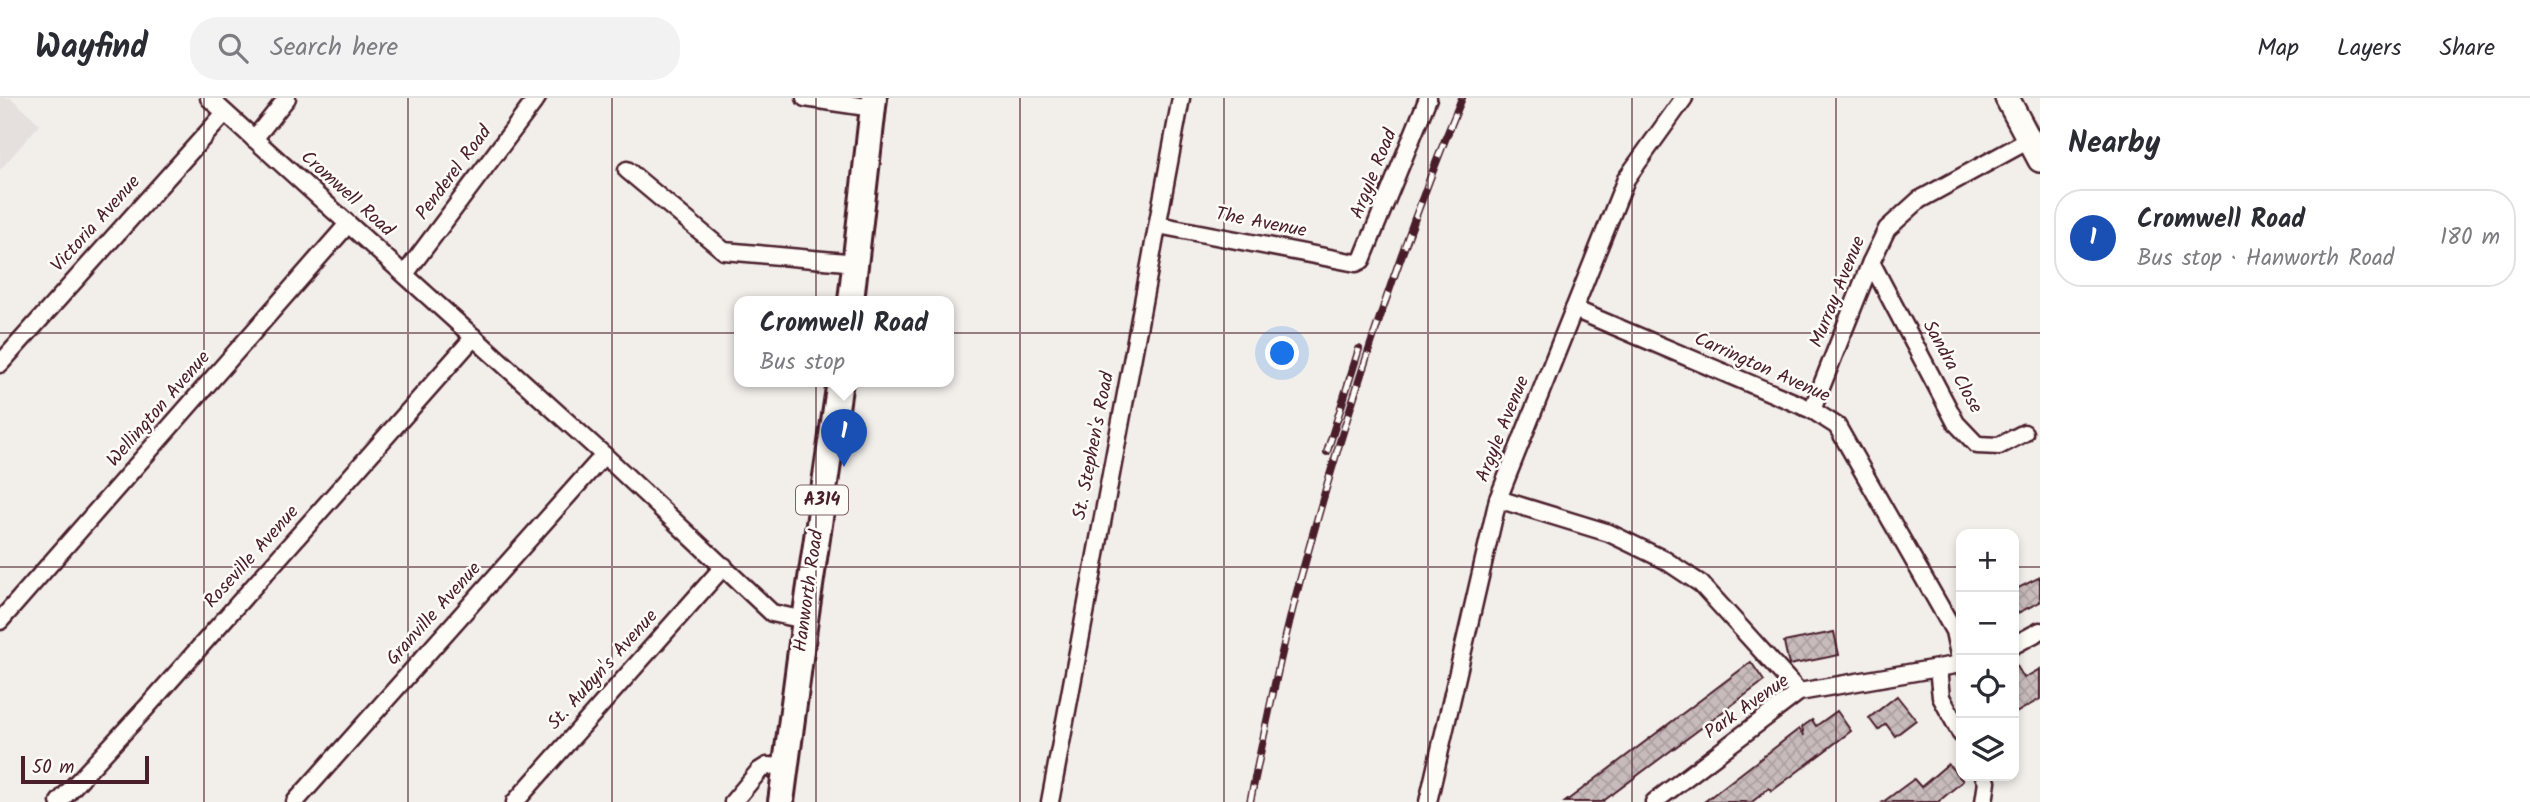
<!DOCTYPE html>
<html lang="en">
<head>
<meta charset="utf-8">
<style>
	:root { --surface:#fff; --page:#f2f2f3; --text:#2b2b33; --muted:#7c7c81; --line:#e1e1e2; --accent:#c8321e }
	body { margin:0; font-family:Kalam,sans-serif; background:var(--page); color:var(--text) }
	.controls { position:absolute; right:21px; bottom:21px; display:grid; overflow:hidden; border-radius:14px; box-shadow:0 4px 10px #0003 }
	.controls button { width:63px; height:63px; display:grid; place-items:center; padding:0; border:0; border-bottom:2px solid var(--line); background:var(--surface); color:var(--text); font:35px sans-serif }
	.scale { position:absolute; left:21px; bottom:18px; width:128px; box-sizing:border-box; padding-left:7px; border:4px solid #4a1f2b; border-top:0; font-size:19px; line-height:24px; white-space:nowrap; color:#4a1f2b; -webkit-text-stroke:5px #fdfcf7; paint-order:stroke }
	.you { position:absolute; left:1283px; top:256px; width:24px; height:24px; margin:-18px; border:5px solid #fff; border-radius:50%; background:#1a73e8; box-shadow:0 0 0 10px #1a73e833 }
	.badge { display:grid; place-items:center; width:46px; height:46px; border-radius:50%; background:var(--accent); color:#fff; font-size:23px; font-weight:700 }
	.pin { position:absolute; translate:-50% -58px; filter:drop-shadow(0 2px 4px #0008) }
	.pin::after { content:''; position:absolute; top:37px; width:24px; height:21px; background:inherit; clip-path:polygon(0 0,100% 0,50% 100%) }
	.popup { position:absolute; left:734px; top:198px; width:220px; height:91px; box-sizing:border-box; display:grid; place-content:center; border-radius:14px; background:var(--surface); filter:drop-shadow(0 2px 5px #0005); font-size:23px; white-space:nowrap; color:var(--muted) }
	.popup b { font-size:26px; color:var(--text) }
	.popup::after { content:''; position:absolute; left:50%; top:100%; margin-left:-14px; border:14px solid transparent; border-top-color:var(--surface) }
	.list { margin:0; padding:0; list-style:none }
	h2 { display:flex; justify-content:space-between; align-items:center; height:91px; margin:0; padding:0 28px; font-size:30px }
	h2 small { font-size:23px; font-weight:400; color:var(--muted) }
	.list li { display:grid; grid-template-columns:46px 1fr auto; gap:21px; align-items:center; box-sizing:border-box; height:98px; margin:0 14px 14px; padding:0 14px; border:2px solid var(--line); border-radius:28px }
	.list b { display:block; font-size:26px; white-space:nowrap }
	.list p { margin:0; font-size:23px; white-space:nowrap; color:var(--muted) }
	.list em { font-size:23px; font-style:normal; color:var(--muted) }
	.icon { flex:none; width:38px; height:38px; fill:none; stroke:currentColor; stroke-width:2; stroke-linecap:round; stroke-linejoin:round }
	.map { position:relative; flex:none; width:2040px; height:704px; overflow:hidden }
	header { display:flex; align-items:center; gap:42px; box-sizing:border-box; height:98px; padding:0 35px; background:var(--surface); border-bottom:2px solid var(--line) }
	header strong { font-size:33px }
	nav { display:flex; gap:38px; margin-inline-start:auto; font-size:24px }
	.search { width:490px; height:63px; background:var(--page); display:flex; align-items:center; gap:18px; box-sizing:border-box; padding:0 24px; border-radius:28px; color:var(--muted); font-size:26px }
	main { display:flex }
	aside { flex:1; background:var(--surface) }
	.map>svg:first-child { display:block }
</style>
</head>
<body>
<header>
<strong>Wayfind</strong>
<div class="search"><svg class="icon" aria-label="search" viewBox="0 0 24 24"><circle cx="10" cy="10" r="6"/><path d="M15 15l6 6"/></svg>Search here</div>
<nav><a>Map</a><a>Layers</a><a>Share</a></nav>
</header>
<main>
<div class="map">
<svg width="2040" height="704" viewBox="0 0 2040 704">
	<defs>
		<pattern id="building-cross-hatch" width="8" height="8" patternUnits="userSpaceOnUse" patternTransform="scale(1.75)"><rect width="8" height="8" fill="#c8bbbb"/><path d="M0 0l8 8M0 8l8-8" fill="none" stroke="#ada0a1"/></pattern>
	</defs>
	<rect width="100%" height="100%" fill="#f2efeb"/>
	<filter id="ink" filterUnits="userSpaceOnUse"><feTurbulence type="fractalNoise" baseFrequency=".0143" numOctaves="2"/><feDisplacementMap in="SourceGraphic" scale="14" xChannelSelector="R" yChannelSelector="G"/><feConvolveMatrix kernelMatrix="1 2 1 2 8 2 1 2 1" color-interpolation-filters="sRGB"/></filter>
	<g filter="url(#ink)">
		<!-- built -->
		<polygon fill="#e5dfdd" points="0,0 11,0 40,26 0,72"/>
		<!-- building -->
		<g fill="url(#building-cross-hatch)" stroke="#4a1f2b" stroke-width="2">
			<polygon points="2040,479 2040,504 2014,517 2014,492"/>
			<polygon points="1834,534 1839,557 1789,567 1784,544"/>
			<polygon points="2014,563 2024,580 2040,571 2040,601 2014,616"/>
			<polygon points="1751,564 1764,583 1602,704 1565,704"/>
			<polygon points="1897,598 1916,622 1895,638 1886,626 1878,632 1869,620"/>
			<polygon points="1837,613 1851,633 1772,693 1769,690 1752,704 1704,704 1799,631 1804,638 1802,629 1812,622 1816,628"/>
			<polygon points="1948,666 1963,683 1938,704 1883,704 1914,681 1921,689"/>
		</g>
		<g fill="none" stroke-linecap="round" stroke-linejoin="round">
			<!-- street casing -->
			<g stroke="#4a1f2b" stroke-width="21">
				<g id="street">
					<polyline points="209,0 604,357 772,515 805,522"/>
					<polyline points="805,0 873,10"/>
					<polyline points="254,41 287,0"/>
					<polyline points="627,72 724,153 857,165"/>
					<polyline points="1158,127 1356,165 1362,162 1428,0"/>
					<polyline points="1871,164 1956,325 1977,347 1999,348 2024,335"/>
					<polyline points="405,176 537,0"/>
					<polyline points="1574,211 1812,312 1837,328 1954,533 1961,566"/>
					<polyline points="0,266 225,15"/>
					<polyline points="1812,312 1871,164 1887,131 1919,102 2029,42"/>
					<polyline points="1498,401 1609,435 1665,462 1701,486 1799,594"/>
					<polyline points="0,523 348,126"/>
					<polyline points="2014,547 2040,533"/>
					<polyline points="1938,571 1941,599 1961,636"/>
					<polyline points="1984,678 1987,684 1984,704"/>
					<polyline points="59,704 146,610 474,239"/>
					<polyline points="295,704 604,357"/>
					<polyline points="515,704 724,468"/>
					<polyline points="733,704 759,673 767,668 786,669"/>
					<polyline points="1050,704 1181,0"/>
					<polyline points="1428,704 1498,401 1626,81 1684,0"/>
					<polyline points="1654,704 1799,594 1961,566"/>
				</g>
			</g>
			<!-- secondary casing -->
			<g stroke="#4a1f2b" stroke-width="28">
				<polyline id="secondary" points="2007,0 2040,62"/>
			</g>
			<!-- primary casing -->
			<g stroke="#4a1f2b" stroke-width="30">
				<g id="primary">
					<polyline points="851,203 874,0"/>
					<polyline points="781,704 805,522 840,283"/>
				</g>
			</g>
			<!-- street -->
			<use href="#street" stroke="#fdfcf7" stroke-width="16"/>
			<!-- secondary -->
			<use href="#secondary" stroke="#fdfcf7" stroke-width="23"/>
			<!-- primary -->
			<use href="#primary" stroke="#fdfcf7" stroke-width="24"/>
			<!-- rail casing -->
			<g stroke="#4a1f2b" stroke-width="8">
				<g id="rail">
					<polyline points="1327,354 1359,251"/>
					<path d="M1250,704C1267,623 1283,541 1306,461C1349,305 1400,150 1462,0"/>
				</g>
			</g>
			<!-- rail -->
			<use href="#rail" stroke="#fdfcf7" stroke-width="5" stroke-dasharray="16" stroke-linecap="butt"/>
		</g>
	</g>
	<!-- grid -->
	<path fill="none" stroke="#4a1f2b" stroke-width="2" stroke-opacity="0.55" d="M204,0V704M408,0V704M612,0V704M816,0V704M1020,0V704M1224,0V704M1428,0V704M1632,0V704M1836,0V704M0,235H2040M0,469H1961M2014,469H2040"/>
	<g text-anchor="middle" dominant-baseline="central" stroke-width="5" stroke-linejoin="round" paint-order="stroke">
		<!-- shield labels -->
		<rect fill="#fdfcf7" stroke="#806168" stroke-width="2" x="796" y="387.5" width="52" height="29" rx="5"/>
		<g font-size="18" font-weight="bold" fill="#4a1f2b">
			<text x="822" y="402">A314</text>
		</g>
		<!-- street labels -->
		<g font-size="19" fill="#4a1f2b" stroke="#fdfcf7">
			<text transform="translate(454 75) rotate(-53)">Penderel Road</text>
			<text transform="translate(1374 76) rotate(-68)">Argyle Road</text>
			<text transform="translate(347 96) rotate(42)">Cromwell Road</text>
			<text transform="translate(1261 125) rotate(11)">The Avenue</text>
			<text transform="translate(96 126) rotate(-48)">Victoria Avenue</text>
			<text transform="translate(1838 194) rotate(-68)">Murray Avenue</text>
			<text transform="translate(1952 269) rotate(61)">Sandra Close</text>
			<text transform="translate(1762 270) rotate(24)">Carrington Avenue</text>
			<text transform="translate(159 311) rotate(-49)">Wellington Avenue</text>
			<text transform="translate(1503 331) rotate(-68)">Argyle Avenue</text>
			<text transform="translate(1094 348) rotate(-79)">St. Stephen's Road</text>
			<text transform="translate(252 459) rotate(-48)">Roseville Avenue</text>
			<text transform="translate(809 493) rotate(-82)">Hanworth Road</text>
			<text transform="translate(434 516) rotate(-48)">Granville Avenue</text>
			<text transform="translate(603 572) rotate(-48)">St. Aubyn's Avenue</text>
			<text transform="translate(1747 609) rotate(-35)">Park Avenue</text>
		</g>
	</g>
</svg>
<div class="controls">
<button>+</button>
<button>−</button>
<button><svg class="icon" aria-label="locate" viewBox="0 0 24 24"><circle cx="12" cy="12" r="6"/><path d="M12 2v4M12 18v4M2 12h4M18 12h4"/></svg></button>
<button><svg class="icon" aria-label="layers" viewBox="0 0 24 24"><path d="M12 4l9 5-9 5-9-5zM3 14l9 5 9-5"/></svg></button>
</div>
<div class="scale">50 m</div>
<div class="you"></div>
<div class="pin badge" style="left:844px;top:369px;background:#1a4fb4">1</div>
<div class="popup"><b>Cromwell Road</b>Bus stop</div>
</div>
<aside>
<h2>Nearby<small></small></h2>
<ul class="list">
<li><span class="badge" style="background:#1a4fb4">1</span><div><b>Cromwell Road</b><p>Bus stop · Hanworth Road</p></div><em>180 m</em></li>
</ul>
</aside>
</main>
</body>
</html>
